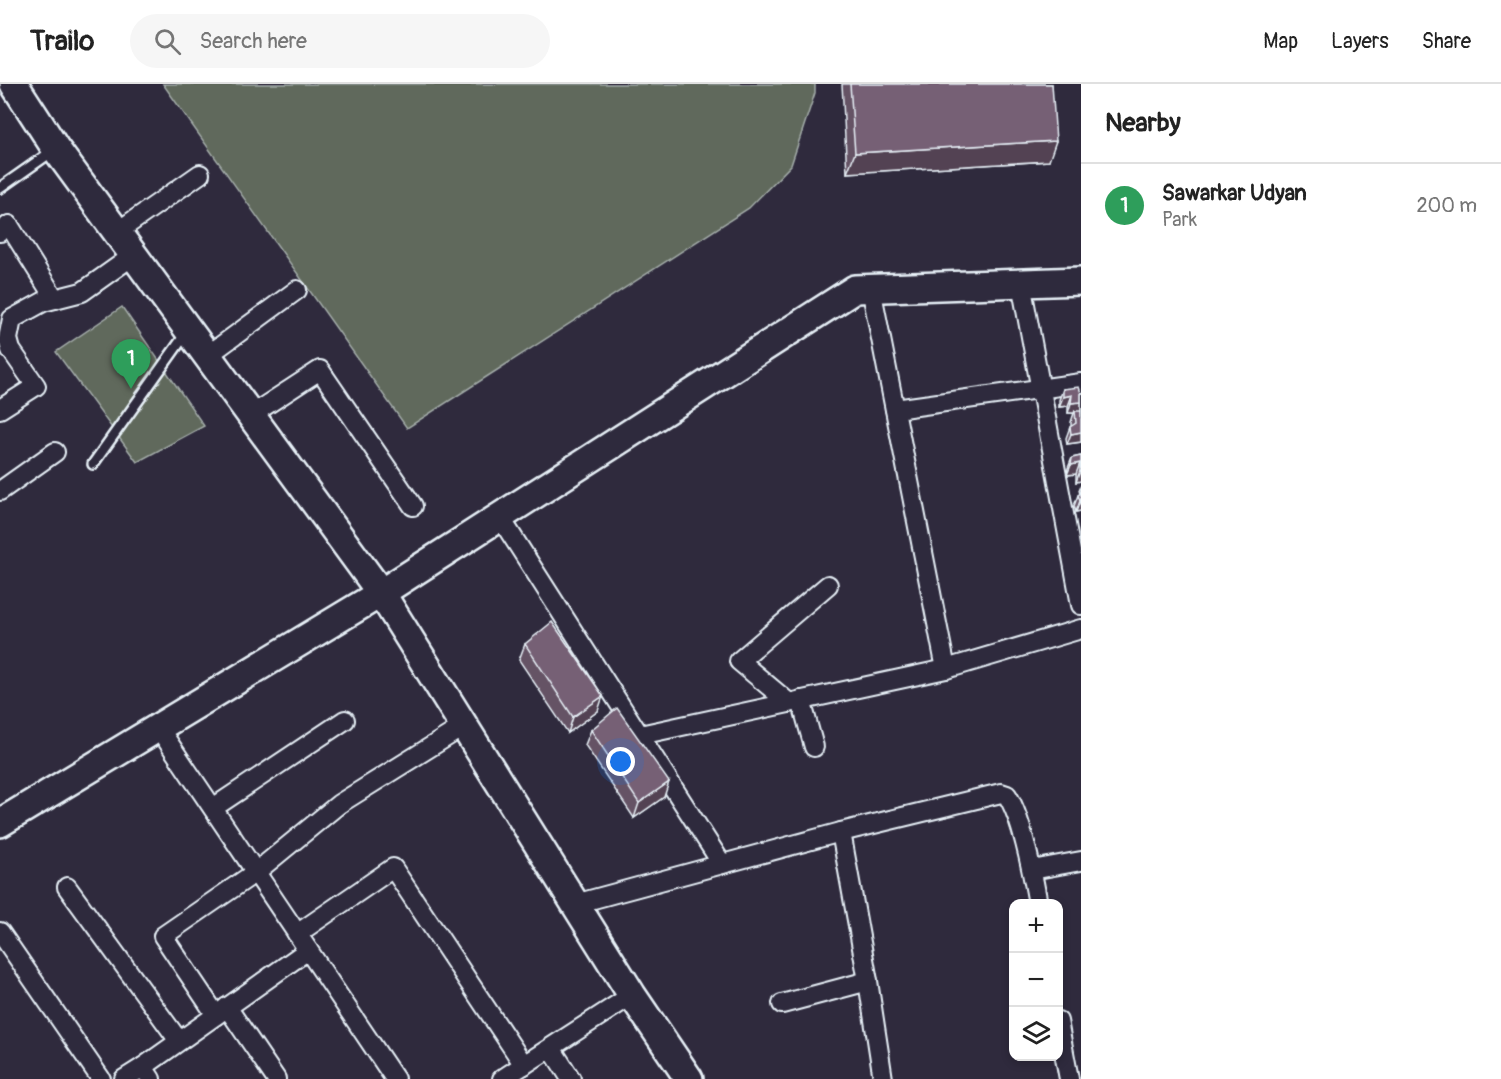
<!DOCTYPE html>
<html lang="en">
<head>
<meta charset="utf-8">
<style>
	:root { --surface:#fff; --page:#f6f6f6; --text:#222; --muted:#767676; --line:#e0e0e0; --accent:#2563eb }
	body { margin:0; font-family:Pangolin,sans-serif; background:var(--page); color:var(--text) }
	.controls { position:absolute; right:18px; bottom:18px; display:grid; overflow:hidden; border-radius:12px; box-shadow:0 3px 9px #0003 }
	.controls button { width:54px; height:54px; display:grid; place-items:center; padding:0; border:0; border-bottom:2px solid var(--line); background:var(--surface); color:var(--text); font:30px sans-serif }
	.you { position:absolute; left:621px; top:678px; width:21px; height:21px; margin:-15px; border:4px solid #fff; border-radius:50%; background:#1a73e8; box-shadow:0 0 0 9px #1a73e833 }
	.badge { display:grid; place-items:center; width:39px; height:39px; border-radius:50%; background:var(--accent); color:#fff; font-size:20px; font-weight:700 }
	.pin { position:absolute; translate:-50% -50px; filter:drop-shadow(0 2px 3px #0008) }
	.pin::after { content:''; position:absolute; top:32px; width:21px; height:18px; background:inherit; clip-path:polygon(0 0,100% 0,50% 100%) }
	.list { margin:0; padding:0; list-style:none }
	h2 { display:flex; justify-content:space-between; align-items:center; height:78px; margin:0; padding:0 24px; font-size:26px }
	h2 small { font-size:20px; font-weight:400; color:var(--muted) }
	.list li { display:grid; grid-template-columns:39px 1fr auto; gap:18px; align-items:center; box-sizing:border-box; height:84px; padding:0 24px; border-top:2px solid var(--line) }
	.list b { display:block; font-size:22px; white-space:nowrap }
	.list p { margin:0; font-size:20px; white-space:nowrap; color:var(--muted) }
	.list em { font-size:20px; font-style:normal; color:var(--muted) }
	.icon { flex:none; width:33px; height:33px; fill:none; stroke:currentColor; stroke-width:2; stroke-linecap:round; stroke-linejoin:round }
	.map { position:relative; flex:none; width:1081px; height:995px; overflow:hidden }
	header { display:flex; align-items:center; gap:36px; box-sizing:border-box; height:84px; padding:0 30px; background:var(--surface); border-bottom:2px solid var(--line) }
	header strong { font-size:28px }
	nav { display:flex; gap:33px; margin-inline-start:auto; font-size:21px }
	.search { width:420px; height:54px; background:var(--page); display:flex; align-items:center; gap:15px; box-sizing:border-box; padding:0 21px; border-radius:33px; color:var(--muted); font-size:22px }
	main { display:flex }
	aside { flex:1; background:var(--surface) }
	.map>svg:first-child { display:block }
</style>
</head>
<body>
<header>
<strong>Trailo</strong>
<div class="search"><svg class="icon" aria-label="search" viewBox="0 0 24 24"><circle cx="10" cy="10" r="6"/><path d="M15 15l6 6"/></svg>Search here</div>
<nav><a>Map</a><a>Layers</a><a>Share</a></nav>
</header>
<main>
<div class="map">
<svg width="1081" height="995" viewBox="0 0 1081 995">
	<rect width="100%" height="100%" fill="#2f2a3d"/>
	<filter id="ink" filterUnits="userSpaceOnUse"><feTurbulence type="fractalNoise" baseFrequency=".0167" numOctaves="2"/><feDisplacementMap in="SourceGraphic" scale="12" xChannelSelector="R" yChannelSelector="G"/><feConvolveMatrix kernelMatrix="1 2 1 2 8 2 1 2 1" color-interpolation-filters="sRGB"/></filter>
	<g filter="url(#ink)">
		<!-- green -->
		<g fill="#61695c" stroke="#a4adaa" stroke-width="1.5">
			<polygon points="163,0 815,0 815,9 791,81 749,124 407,344"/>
			<polygon points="122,223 204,342 137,378 56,268"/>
		</g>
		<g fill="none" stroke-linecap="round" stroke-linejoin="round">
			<!-- lane casing -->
			<g stroke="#e8f1f8" stroke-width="14">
				<g id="lane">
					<polyline points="0,104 54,66"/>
					<polyline points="93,380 187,248"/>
				</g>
			</g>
			<!-- street casing -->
			<g stroke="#e8f1f8" stroke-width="22">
				<g id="street">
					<polyline points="0,148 9,141 55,215"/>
					<polyline points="117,148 200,90"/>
					<polyline points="1021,199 1081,521"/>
					<polyline points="871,204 946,585"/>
					<polyline points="207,272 297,206"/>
					<polyline points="0,325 36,302 11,266 8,255 12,235 43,218 82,208 134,171"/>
					<polyline points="895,325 1081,299"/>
					<polyline points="251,331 320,286 413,422"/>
					<polyline points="0,407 55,368"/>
					<polyline points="500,433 722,780"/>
					<polyline points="801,616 814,663"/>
					<polyline points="789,619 739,577 828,501"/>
					<polyline points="158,643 395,995"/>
					<polyline points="640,651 946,585 1081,545"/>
					<polyline points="213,724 345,636"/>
					<polyline points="841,748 868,897 883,995"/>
					<polyline points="1032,786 1081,777"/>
					<polyline points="67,803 179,957"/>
					<path d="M575,820L841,748L1001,709L1007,711C1022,733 1033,792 1038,820"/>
					<polyline points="0,848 101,995"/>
					<polyline points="297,850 393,784 524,981"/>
					<polyline points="782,920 868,897"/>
					<polyline points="227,923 276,995"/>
					<polyline points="216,931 163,852 256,788 339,720 464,642"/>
					<polyline points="1058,937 1069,995"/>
					<polyline points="551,964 571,995"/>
					<polyline points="124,995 143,983"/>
					<polyline points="151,995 143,983 308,866"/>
					<polyline points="502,995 632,911"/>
				</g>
			</g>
			<!-- secondary casing -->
			<g stroke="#e8f1f8" stroke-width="32">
				<g id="secondary">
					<polyline points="14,0 56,65 381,509 632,911 689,995"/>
					<polyline points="0,739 381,509 855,205 1081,197"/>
				</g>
			</g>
			<!-- lane -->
			<use href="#lane" stroke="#2f2a3d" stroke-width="9"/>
			<!-- street -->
			<use href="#street" stroke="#2f2a3d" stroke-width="18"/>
			<!-- secondary -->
			<use href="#secondary" stroke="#2f2a3d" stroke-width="27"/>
		</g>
		<!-- wall -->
		<g fill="#655365" stroke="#e8f1f8" stroke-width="1.5">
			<polygon points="842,0 1052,0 1049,77 847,89"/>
			<polygon points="1063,305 1081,309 1081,358 1067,360 1066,354 1070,343 1071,342 1071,338 1074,329 1068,329 1068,322 1059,323 1059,316"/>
			<polygon points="1081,372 1081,397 1076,398 1076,390 1067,391 1068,384 1072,374"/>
			<polygon points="1081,401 1081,427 1076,428 1074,422 1078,411 1080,410 1079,406"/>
			<polygon points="525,560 598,627 568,649 519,576"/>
			<polygon points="591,646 664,713 634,734 585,661"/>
		</g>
		<!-- shaded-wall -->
		<g fill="#534352" stroke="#e8f1f8" stroke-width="1.5">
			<polygon points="1056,57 1049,77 847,89 855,69"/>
			<polygon points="1072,311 1068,322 1059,323 1063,313"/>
			<polygon points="1081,318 1081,329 1075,327 1074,329 1068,329 1071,319"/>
			<polygon points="1081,348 1081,358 1067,360 1071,350"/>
			<polygon points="1080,379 1076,390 1067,391 1071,381"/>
			<polygon points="1080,387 1081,387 1081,397 1076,398"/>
			<polygon points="1080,417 1081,417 1081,427 1076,428"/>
			<polygon points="603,612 598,627 568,649 573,633"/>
			<polygon points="669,698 664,713 634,734 639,719"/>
		</g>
		<!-- building -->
		<g fill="#766075" stroke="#e8f1f8" stroke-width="1.5">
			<polygon points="850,0 1052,0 1056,57 855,69"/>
			<polygon points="1079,303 1081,309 1081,318 1071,319 1072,311 1063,313 1063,305"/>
			<polygon points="1075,327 1081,327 1081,348 1071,350 1070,343 1076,339"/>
			<polygon points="1081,372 1081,387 1080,387 1080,379 1071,381 1072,374"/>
			<polygon points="1081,409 1081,417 1080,417 1078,411"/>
			<polygon points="552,538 603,612 573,633 525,560"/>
			<polygon points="617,624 669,698 639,719 591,646"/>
		</g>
	</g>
</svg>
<div class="controls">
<button>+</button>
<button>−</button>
<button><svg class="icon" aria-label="layers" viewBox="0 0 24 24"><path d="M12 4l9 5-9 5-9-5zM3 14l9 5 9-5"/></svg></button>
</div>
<div class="you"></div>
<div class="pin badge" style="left:131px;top:305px;background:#2e9e5b">1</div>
</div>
<aside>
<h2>Nearby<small></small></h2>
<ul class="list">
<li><span class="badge" style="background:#2e9e5b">1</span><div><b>Sawarkar Udyan</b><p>Park</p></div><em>200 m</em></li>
</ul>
</aside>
</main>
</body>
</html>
